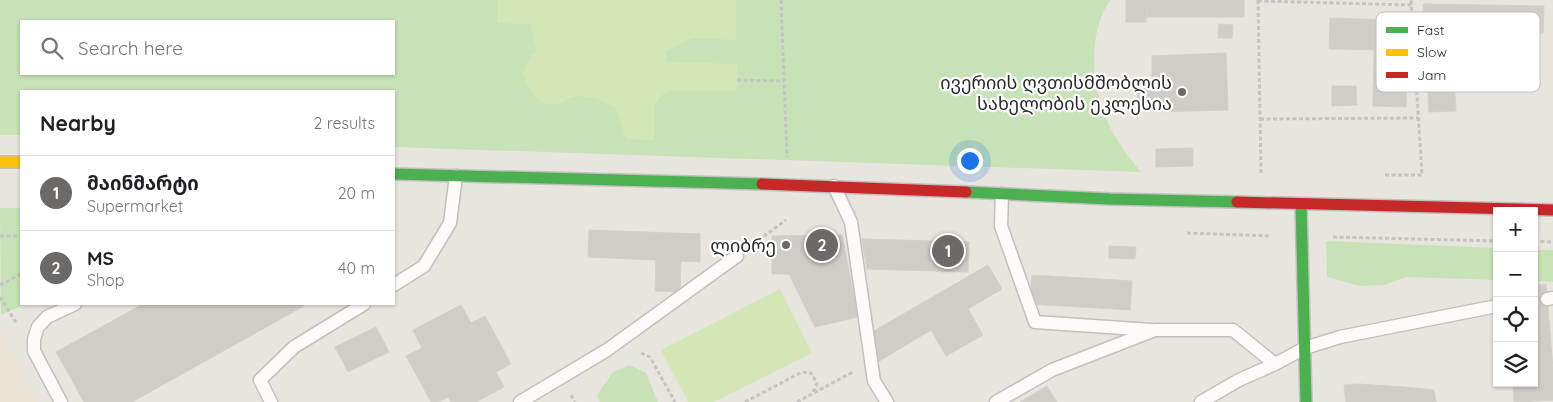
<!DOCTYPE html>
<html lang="en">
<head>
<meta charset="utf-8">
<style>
	:root { --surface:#fff; --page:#f6f6f6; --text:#202124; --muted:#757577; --line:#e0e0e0; --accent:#6c6a68 }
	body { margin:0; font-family:Quicksand,"Noto Sans Georgian",sans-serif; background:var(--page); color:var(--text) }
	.controls { position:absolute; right:15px; bottom:15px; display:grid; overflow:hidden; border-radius:0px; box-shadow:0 1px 4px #0004 }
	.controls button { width:45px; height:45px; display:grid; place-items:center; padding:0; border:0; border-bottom:1px solid var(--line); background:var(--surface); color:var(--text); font:25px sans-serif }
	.you { position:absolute; left:969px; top:160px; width:18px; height:18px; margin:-12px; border:4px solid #fff; border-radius:50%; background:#1a73e8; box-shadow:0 0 0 8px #1a73e833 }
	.badge { display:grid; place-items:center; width:32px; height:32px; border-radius:50%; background:var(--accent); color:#fff; font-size:16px; font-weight:700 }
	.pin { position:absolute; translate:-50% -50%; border:2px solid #fff; box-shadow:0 1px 5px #0006 }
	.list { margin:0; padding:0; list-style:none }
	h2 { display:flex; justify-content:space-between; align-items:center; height:65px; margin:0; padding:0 20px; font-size:21px }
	h2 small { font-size:16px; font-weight:400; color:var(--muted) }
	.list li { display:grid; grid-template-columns:32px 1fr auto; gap:15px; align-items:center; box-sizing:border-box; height:75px; padding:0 20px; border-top:1px solid var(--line) }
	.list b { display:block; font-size:19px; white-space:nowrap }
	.list p { margin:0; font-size:16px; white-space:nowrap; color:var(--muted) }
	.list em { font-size:16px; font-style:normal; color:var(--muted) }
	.icon { flex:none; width:28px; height:28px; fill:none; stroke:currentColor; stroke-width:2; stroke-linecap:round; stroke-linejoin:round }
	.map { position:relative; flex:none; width:1553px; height:402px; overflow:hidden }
	.search { position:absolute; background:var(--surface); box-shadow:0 1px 4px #0004; left:20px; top:20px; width:375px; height:55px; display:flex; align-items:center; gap:12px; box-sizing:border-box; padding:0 18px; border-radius:0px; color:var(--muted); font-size:19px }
	.panel { position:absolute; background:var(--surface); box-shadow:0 1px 4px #0004; left:20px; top:90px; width:375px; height:215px; border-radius:0px }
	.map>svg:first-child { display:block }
</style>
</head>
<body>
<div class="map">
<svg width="1553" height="402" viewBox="0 0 1553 402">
	<rect width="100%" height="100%" fill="#e8e4de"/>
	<!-- education -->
	<polygon fill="#ebe3d3" points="0,332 37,402 0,402"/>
	<!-- grass -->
	<g fill="#c8e2b8" fill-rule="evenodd">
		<path d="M0,0H1110C1083,41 1093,105 1120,144C1126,154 1134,163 1141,172L394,147V91H21V135H0ZM21,21H394V74H21Z"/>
		<polygon points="0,208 21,208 21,304 26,304 1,315"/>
		<polygon points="1326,241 1497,248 1497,280 1406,277 1384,285 1360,286 1327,277"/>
		<polygon points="1534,250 1553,250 1553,282 1534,281"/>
		<polygon points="629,365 646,373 658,402 600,402 597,395 613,372"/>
	</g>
	<!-- pitch -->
	<g fill="#d3e6b5">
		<path d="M498,0H736V40L692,38L666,51V62L737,64V91L674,90L663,94L654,105V140L626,139L616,108C604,100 587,94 572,97C568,98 565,101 561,103C539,109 530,92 523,74L530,56L537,51L530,24L497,23Z"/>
		<polygon points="780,289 812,353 714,402 688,402 661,350"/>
	</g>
	<!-- building -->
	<g fill="#d0cdc9" stroke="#d2d0cb">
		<polygon points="1126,0 1147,0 1146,22 1126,22"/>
		<rect x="1147" y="0" width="97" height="17"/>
		<polygon points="1423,4 1544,6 1543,33 1451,32 1456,111 1429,112"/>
		<polygon points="1330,18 1397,20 1396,50 1329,49"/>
		<polygon points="1219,24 1233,25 1232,38 1218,38"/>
		<polygon points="1374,50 1407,51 1406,107 1373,106"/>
		<polygon points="1226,53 1228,110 1154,112 1154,104 1138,105 1137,79 1152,79 1152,56"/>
		<polygon points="1332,86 1356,86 1357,105 1332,106"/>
		<polygon points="1193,148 1193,166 1156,167 1156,149"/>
		<polygon points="589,230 700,234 700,262 681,261 680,292 655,291 656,260 588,257"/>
		<polygon points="842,235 858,317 815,327 789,274 772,274 772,236"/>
		<polygon points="862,239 969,242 968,272 867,269"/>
		<polygon points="1109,246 1136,247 1135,259 1109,258"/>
		<polygon points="988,265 1002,289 968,309 983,335 946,356 931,330 876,363 872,332"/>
		<polygon points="1032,275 1132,281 1130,310 1030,304"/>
		<polygon points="1546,284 1553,369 1553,400 1514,402 1513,383 1534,383 1534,285"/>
		<polygon points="143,304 303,304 304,306 132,402 84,402 56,352"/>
		<polygon points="461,305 471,323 485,316 511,364 496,372 504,387 476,402 451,402 448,397 438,402 431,402 406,356 422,348 413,330"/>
		<polygon points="376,327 389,352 348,372 335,347"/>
		<polygon points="1358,384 1405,387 1406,402 1346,402 1344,385"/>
		<polygon points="1047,386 1057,402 1020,402"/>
		<polygon points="1405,387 1434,390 1436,402 1406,402"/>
	</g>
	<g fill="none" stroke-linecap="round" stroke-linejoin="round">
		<!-- lane casing -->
		<g stroke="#c1c0c0" stroke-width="15">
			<g id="lane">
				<polyline points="834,186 851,222 874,381 887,402"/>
				<polyline points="1002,194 1001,226 1035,322 1151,330"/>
				<polyline points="394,285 424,266 450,223 456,176"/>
				<polyline points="1547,299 1553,298"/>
				<polyline points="61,402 34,351 34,339 38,327 47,317 75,304"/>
				<polyline points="271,402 260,380 294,347 364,304"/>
				<polyline points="520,402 607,350 737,256"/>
				<polyline points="996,402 1052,370 1155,330 1233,330 1275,364"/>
				<polyline points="1201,402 1239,380 1275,364 1305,348 1340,337 1497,306"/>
			</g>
		</g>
		<!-- fast casing -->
		<g stroke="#c1c0c0" stroke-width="14">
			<g id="fast">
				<polyline points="394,174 762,184"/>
				<polyline points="966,192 1110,199 1237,202"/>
				<polyline points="1301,204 1306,402"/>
			</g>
		</g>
		<!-- slow casing -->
		<g stroke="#c1c0c0" stroke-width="14">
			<polyline id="slow" points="0,162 21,162"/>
		</g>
		<!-- jam casing -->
		<g stroke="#c1c0c0" stroke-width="14">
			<g id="jam">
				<polyline points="762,184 966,192"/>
				<polyline points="1237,202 1553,210"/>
			</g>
		</g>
		<!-- path -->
		<g stroke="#c4c4c3" stroke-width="3" stroke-dasharray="4 2.5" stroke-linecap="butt">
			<polyline points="781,0 787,157"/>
			<polyline points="1258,0 1261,173 1259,173"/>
			<polyline points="1258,1 1411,5"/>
			<polyline points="737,80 784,81"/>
			<polyline points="1260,119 1418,118"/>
			<polyline points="1385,175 1422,175 1411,0"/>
			<polyline points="1187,233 1271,236"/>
			<polyline points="0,236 21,236"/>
			<polyline points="1333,237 1497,241"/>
			<polyline points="1534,241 1553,242"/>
			<polyline points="753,244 786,220"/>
			<polyline points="0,285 21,274"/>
			<polyline points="0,297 17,324"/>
			<polyline points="641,353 650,357 675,402"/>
			<polyline points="571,395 575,402"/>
			<polyline points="745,402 802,372 811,373 817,383 813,393"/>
			<polyline points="797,402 851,373 852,375"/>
		</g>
		<!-- lane -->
		<use href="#lane" stroke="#fcfbfa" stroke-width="12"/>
		<!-- fast -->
		<use href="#fast" stroke="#4caf50" stroke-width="11"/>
		<!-- slow -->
		<use href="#slow" stroke="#ffc107" stroke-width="11"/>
		<!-- jam -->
		<use href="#jam" stroke="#c62828" stroke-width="11"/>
	</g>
	<!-- markers -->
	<g fill="#6c6a68" stroke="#fff" stroke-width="2">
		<circle cx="1182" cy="92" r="5"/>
		<circle cx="786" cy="245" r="5"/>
	</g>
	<g text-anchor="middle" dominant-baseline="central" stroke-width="4.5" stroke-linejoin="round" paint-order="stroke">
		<!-- poi labels -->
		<g font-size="18" fill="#292929" stroke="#fff" text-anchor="end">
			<text x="1172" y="82">ივერიის ღვთისმშობლის<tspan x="1172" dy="21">სახელობის ეკლესია</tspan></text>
			<text x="776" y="245">ლიბრე</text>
		</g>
	</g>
	<!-- legend -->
	<rect x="1376" y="12" width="164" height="80" rx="8" fill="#fff" stroke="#bfbfbf" stroke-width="1"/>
	<rect x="1386" y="27" width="22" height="6" fill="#4caf50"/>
	<rect x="1386" y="49" width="22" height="7" fill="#ffc107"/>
	<rect x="1386" y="72" width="22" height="6" fill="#c62828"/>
	<g font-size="14" fill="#292929">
		<text x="1417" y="35">Fast</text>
		<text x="1417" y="57">Slow</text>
		<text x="1417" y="80">Jam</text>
	</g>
</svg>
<div class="controls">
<button>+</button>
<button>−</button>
<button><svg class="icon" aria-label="locate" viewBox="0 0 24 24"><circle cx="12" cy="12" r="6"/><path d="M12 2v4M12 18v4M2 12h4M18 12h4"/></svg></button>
<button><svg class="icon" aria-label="layers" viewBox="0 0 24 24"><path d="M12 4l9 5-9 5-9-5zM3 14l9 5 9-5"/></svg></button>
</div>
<div class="you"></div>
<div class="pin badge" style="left:948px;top:251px">1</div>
<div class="pin badge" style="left:822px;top:245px">2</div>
<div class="search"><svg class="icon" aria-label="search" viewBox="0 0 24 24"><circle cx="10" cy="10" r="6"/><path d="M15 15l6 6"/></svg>Search here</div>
<section class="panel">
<h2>Nearby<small>2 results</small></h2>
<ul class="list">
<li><span class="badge">1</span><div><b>მაინმარტი</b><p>Supermarket</p></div><em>20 m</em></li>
<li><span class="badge">2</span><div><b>MS</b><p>Shop</p></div><em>40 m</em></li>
</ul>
</section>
</div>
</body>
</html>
